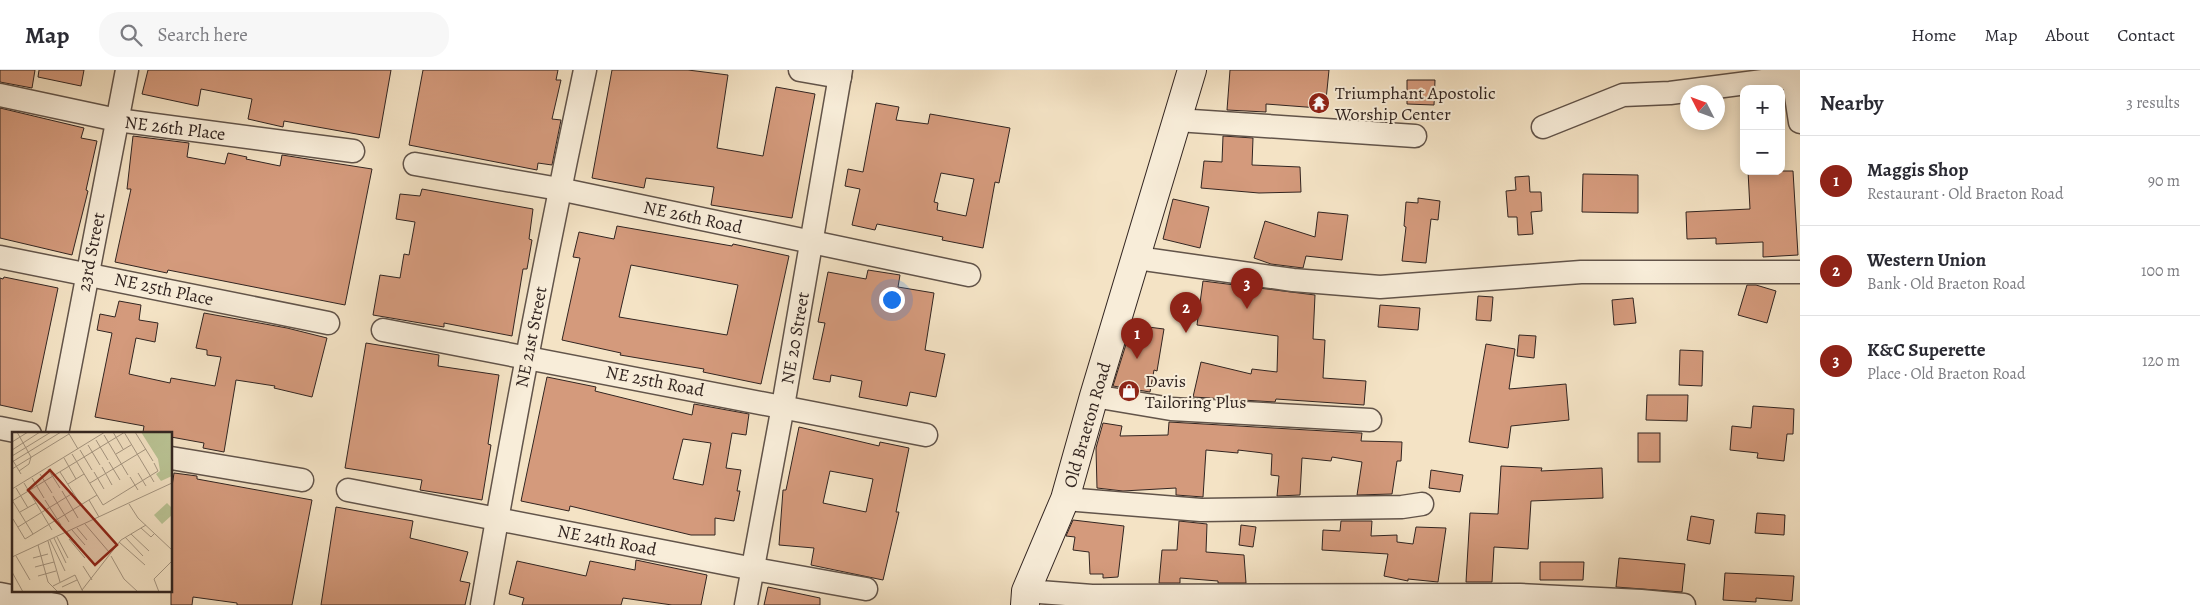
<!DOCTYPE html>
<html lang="en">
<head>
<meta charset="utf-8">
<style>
	:root { --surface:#fff; --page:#f7f7f7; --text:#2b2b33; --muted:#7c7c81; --line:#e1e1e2; --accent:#8f2418 }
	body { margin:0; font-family:Alegreya,serif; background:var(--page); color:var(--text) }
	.controls { position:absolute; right:15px; top:15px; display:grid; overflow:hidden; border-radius:10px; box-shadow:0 2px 12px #0003 }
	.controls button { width:45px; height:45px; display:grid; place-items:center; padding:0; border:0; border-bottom:1px solid var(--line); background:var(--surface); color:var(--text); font:25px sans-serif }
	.compass { position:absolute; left:1680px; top:15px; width:45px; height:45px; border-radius:50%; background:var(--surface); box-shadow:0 2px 12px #0003; rotate:312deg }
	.you { position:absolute; left:891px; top:229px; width:18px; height:18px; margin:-12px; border:4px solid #fff; border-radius:50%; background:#1a73e8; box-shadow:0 0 0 8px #1a73e833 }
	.badge { display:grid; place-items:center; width:32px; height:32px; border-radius:50%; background:var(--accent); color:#fff; font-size:16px; font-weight:700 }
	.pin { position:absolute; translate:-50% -41px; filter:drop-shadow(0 1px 2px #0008) }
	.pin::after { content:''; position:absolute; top:26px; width:18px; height:15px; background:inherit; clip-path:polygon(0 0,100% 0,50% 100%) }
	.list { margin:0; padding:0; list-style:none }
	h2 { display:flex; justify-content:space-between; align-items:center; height:65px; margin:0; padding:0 20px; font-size:21px }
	h2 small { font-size:16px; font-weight:400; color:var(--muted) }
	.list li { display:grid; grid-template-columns:32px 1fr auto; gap:15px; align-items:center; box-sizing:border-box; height:90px; padding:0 20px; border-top:1px solid var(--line) }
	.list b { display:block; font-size:19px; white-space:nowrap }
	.list p { margin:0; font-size:16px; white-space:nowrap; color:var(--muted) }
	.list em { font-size:16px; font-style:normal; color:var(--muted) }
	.icon { flex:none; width:28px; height:28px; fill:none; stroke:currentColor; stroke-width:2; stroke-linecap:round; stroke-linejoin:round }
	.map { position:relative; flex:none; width:1800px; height:535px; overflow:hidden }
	header { display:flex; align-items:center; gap:30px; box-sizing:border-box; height:70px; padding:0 25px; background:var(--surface); border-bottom:1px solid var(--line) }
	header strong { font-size:24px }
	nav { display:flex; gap:28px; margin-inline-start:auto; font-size:18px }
	.search { width:350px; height:45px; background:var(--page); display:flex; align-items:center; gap:12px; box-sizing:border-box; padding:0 18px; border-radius:20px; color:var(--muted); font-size:19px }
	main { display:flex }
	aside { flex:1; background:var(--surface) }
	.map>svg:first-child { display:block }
</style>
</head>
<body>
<header>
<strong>Map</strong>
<div class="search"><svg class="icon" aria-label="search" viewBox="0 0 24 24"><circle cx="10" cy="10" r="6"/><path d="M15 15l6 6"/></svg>Search here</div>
<nav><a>Home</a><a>Map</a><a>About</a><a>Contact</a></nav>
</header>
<main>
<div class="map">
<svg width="1800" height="535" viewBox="0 0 1800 535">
	<rect width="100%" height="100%" fill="#f4e3c5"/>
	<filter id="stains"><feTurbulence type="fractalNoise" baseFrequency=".004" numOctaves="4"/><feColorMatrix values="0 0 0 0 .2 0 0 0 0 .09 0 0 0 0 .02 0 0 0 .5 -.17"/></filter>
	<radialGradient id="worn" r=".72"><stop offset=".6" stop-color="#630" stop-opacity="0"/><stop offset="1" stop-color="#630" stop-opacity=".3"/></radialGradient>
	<!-- building -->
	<g fill="#d49a7c" stroke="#322521" fill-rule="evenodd">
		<polygon points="0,0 35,0 32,18 0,12"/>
		<polygon points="39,0 84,0 81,16 38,7"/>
		<polygon points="148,0 391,0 379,68 284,51 283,57 248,49 252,29 201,19 198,36 142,24"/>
		<polygon points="423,0 558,0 556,10 561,10 552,49 561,50 552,95 538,93 537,100 409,75"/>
		<polygon points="612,0 688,0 728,5 717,78 763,86 776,17 815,24 792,148 711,135 714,117 646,108 644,118 592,108"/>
		<polygon points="1230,0 1329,0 1326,30 1320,29 1319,38 1266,34 1266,42 1227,40"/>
		<polygon points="1407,10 1435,10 1434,35 1407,34"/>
		<path d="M876,33L899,37L896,50L928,54L930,44L1010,58L999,113L995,112L983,178L942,170L943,167L877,154L875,160L852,155L860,119L845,116L848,99L863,102ZM941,103L974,109L966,146L937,140L938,133L934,132Z"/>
		<polygon points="0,38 84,58 81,68 97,71 86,120 88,121 72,185 0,168"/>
		<polygon points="133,66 189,73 187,87 225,94 228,83 247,87 246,89 280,96 282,85 372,99 345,235 168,200 167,203 115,192 131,119 127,119"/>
		<polygon points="1223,66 1253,68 1252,95 1300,97 1301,122 1259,123 1201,118 1204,91 1222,92"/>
		<polygon points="1748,101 1793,101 1798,185 1763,187 1763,172 1716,174 1716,168 1687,169 1686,142 1750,139"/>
		<polygon points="1583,104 1638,105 1638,143 1582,142"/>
		<polygon points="1529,106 1530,122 1541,122 1542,141 1531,142 1533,164 1518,165 1517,147 1508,147 1506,121 1516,120 1515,107"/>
		<polygon points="422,119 533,139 529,169 532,170 527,199 523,199 512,266 444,253 444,257 373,245 380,205 400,208 404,184 409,185 415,152 396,149 400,124 420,126"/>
		<polygon points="1418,128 1440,131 1438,150 1431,149 1426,193 1402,191 1406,157 1404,156 1406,132 1418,133"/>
		<polygon points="1173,129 1209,137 1200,178 1163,169"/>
		<polygon points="1318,142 1348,145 1342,190 1306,186 1303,198 1271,194 1254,188 1265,151 1315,167"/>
		<path d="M617,156L732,176L733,174L789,186L761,314L703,302L704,299L620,285L621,283L562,270L580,188L573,187L579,162L614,169ZM631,195L738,215L727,265L619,247Z"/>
		<polygon points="868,200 900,205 898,217 934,223 925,280 945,284 936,327 910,322 907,336 859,327 862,311 831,305 830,312 813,309 825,253 818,252 828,202 866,209"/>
		<polygon points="4,207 58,218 32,342 0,335 0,208 3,209"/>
		<polygon points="1203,211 1315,225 1313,269 1325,270 1323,308 1366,311 1364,335 1276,329 1275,332 1193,327 1201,292 1251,304 1252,299 1277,302 1278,266 1197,255"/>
		<polygon points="1747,215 1756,215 1776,221 1767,253 1738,245"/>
		<polygon points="1478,226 1493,227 1491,251 1476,250"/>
		<polygon points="1633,228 1636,253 1614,255 1612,230"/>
		<polygon points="119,231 141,235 139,250 158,253 155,272 136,268 129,304 170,313 171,308 215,316 221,287 207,285 207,280 196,278 204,243 287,258 327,268 312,327 274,318 275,316 236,310 224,382 203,378 204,373 171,367 171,364 143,362 144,356 95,347 112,263 97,260 100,244 115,247"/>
		<polygon points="1380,235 1420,238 1418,260 1378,257"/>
		<polygon points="1132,255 1164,259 1157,301 1154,300 1150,322 1113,316"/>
		<polygon points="1519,265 1536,266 1534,288 1517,286"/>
		<polygon points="366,273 439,285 438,296 499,305 488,374 491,375 482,430 420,420 422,410 345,398"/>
		<polygon points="1486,274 1515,279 1509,319 1566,314 1569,350 1511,356 1508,378 1469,372"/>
		<polygon points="1680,280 1703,281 1702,316 1679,315"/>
		<path d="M547,307L596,317L595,321L692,345L694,334L749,344L746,365L732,363L726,398L741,400L737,421H740L734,451L715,448V465H691L570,436L569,441L521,431ZM683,369L711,373L703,415L673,409Z"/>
		<polygon points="1647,325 1688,325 1687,351 1646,350"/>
		<polygon points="1753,336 1794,339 1793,364 1787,364 1784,391 1757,388 1758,383 1730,380 1732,356 1751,358"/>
		<polygon points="1169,352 1360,363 1362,363 1361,371 1402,372 1401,391 1397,391 1392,424 1357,425 1362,392 1332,387 1331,391 1302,388 1300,425 1277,426 1279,406 1271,405 1272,384 1238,380 1238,383 1206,380 1203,427 1176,425 1176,418 1123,421 1097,418 1096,378 1103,353 1122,356 1120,366 1168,365"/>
		<path d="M799,357L879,376L880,372L909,378L896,442H899L883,510L811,495L814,478L779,475L783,420H786ZM830,401L873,409L866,442L823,433Z"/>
		<rect x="1638" y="363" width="22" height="29"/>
		<polygon points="1501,396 1542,398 1541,401 1602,398 1603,428 1531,431 1528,479 1494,477 1492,512 1466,512 1470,443 1498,444"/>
		<polygon points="1431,400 1463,405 1460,422 1429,418"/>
		<polygon points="174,403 197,406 197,409 312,430 292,535 237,535 237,533 193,527 192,535 171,535 171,423"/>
		<polygon points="336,437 413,451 410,468 468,482 460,511 470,513 465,535 321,535"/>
		<polygon points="1757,443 1785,445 1784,465 1755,463"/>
		<polygon points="1691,446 1714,450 1710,474 1687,470"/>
		<polygon points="1073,450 1124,456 1118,507 1103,508 1103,504 1090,504 1089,482 1073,480 1075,467 1066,466"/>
		<polygon points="1179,451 1207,454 1206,482 1244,485 1246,513 1218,513 1218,511 1180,508 1180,513 1159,513 1162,480 1177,480"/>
		<polygon points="1341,451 1372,451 1371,466 1397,465 1397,472 1413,474 1416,457 1446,458 1438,512 1408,509 1408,511 1384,506 1388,484 1322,480 1323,460 1340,461"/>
		<polygon points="1241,455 1256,457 1253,477 1239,475"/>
		<polygon points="1619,488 1685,494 1682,522 1616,517"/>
		<polygon points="636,490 707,505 701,535 672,535 623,528 621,535 522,535 524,528 509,524 517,491 586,506 590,491 635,500"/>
		<polygon points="1540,492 1584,492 1583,510 1540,510"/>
		<polygon points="1725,503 1794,506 1792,531 1756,528 1756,532 1723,530"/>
		<polygon points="768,517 820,528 820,535 764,535"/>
	</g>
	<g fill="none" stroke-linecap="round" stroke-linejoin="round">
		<!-- street casing -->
		<g stroke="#62544a" stroke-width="25">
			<g id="street">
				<polyline points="800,0 840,7"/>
				<polyline points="1792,0 1800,52"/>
				<polyline points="0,25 117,50 353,81"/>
				<polyline points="1177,50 1415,66"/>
				<polyline points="1543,57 1623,25 1670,23 1793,7"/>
				<polyline points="415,94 559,119 969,205"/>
				<polyline points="0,187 328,253"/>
				<polyline points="1137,188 1293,210 1380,217 1581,202 1800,202"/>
				<polyline points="383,260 926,365"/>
				<polyline points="1094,326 1171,339 1370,350"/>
				<polyline points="0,358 30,364"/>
				<polyline points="57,364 127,0"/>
				<polyline points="171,388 302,410"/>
				<polyline points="348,420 754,499 866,519"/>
				<polyline points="1065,429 1201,440 1402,437 1422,434"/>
				<polyline points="1026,521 1092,526 1520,525 1641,531 1684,535"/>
				<polyline points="0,524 56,535"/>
				<path d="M482,535C513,356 547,178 585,0"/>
				<polyline points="746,535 783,336 841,0"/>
			</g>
		</g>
		<!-- secondary casing -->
		<g stroke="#322521" stroke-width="30">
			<polyline id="secondary" points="1025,535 1026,521 1065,429 1094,326 1192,0"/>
		</g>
		<!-- street -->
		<use href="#street" stroke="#f8edd9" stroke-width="22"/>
		<!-- secondary -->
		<use href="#secondary" stroke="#f8edd9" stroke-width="28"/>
	</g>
	<!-- icons -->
	<defs>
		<g id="temple-disc" transform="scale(1.125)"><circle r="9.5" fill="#8f2418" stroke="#f8edd9"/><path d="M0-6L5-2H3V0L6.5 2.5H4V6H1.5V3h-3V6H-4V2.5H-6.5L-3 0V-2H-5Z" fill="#fff"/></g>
		<g id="shop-disc" transform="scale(1.125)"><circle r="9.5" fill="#8f2418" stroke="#f8edd9"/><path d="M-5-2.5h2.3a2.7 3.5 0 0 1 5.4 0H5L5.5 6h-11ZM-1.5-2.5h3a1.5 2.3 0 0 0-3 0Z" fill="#fff"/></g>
	</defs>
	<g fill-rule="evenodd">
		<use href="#temple-disc" x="1319" y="33"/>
		<use href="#shop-disc" x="1129" y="321"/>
	</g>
	<g text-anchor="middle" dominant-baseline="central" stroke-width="4" stroke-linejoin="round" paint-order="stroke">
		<!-- poi labels -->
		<g font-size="18" fill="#322521" stroke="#f8edd9" text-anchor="start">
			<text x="1335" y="23">Triumphant Apostolic<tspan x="1335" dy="21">Worship Center</tspan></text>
			<text x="1145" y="311">Davis<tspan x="1145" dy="21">Tailoring Plus</tspan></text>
		</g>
		<!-- street labels -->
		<g font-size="18" fill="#322521" stroke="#f8edd9">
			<text transform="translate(175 58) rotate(7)">NE 26th Place</text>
			<text transform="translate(693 147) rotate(12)">NE 26th Road</text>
			<text transform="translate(91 182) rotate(-79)">23rd Street</text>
			<text transform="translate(164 219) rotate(12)">NE 25th Place</text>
			<text transform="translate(531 267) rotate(-79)">NE 21st Street</text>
			<text transform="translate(795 268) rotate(-80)">NE 20 Street</text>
			<text transform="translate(655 311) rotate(11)">NE 25th Road</text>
			<text transform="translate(1087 355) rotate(-74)">Old Braeton Road</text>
			<text transform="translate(607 470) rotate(11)">NE 24th Road</text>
		</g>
	</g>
	<!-- overview -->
	<g transform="translate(12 362)">
		<rect width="160" height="160" fill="#f4e3c5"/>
		<path d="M129,0H160V44L149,49L144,42L148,39L146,27ZM155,71L160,76V83L150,92L142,83Z" fill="#bac495"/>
		<path fill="none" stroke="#a69783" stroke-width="1" d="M5,0L19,25L17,32L7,39M56,0L66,17M101,0L111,17M112,0L142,50M123,0L141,29M92,3L116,43M84,8L96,28M0,10L16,0M76,13L88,33M0,18L28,0M68,18L80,38M60,22L91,73L146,39L142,31M104,22L119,13M0,24L39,0M52,26L64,47M0,27L9,42M0,30L49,0M97,30L108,48M90,35L100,53M0,37L57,2M36,37L48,56M48,40L69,73M82,40L92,57M126,41L134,54M28,42L40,61M118,45L126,58M20,46L32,66M12,51L40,98M78,51L134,17M56,52L72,42M4,56L16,76M0,57L93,0M50,59L66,86M41,64L57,90M0,68L21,102M33,68L49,93M77,68L87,85M0,69L113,0M117,72L126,86L160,118M8,80L24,71M1,87L13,107L85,63M73,92L97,120M6,95L61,61M65,96L75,108M129,96L139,105L143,101M60,98L73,113M55,100L79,129M119,102L137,119M45,105L56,126M113,105L131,124M42,106L54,131M57,107L73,126M38,108L53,139M36,109L48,150M107,110L133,133M26,113L36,150L46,160M4,124L18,148M99,124L112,147L126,160M0,125L160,51M21,126L36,122M71,134L80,148M23,135L42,130M0,140L11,160M26,144L44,139M41,154L63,143L71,160M50,155L65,148M70,158L109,108L134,93M147,160L142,147L160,129"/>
		<path fill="#8f2418" fill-opacity="0.15" stroke="#8f2418" stroke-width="2.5" d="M38,38L105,113L83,133L16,58Z"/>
		<rect width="160" height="160" fill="none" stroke="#322521" stroke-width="2.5"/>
	</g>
	<rect width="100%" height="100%" filter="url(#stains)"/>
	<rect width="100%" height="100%" fill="url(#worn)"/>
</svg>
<div class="controls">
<button>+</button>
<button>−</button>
</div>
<svg class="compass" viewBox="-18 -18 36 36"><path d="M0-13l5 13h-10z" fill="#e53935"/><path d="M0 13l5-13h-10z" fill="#7c7c81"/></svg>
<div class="you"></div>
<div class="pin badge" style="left:1137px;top:289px">1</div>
<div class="pin badge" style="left:1186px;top:263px">2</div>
<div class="pin badge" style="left:1247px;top:239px">3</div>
</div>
<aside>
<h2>Nearby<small>3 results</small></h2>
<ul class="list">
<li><span class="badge">1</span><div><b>Maggis Shop</b><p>Restaurant · Old Braeton Road</p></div><em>90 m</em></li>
<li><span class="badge">2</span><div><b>Western Union</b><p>Bank · Old Braeton Road</p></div><em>100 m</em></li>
<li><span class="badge">3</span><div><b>K&amp;C Superette</b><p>Place · Old Braeton Road</p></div><em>120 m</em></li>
</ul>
</aside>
</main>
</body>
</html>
